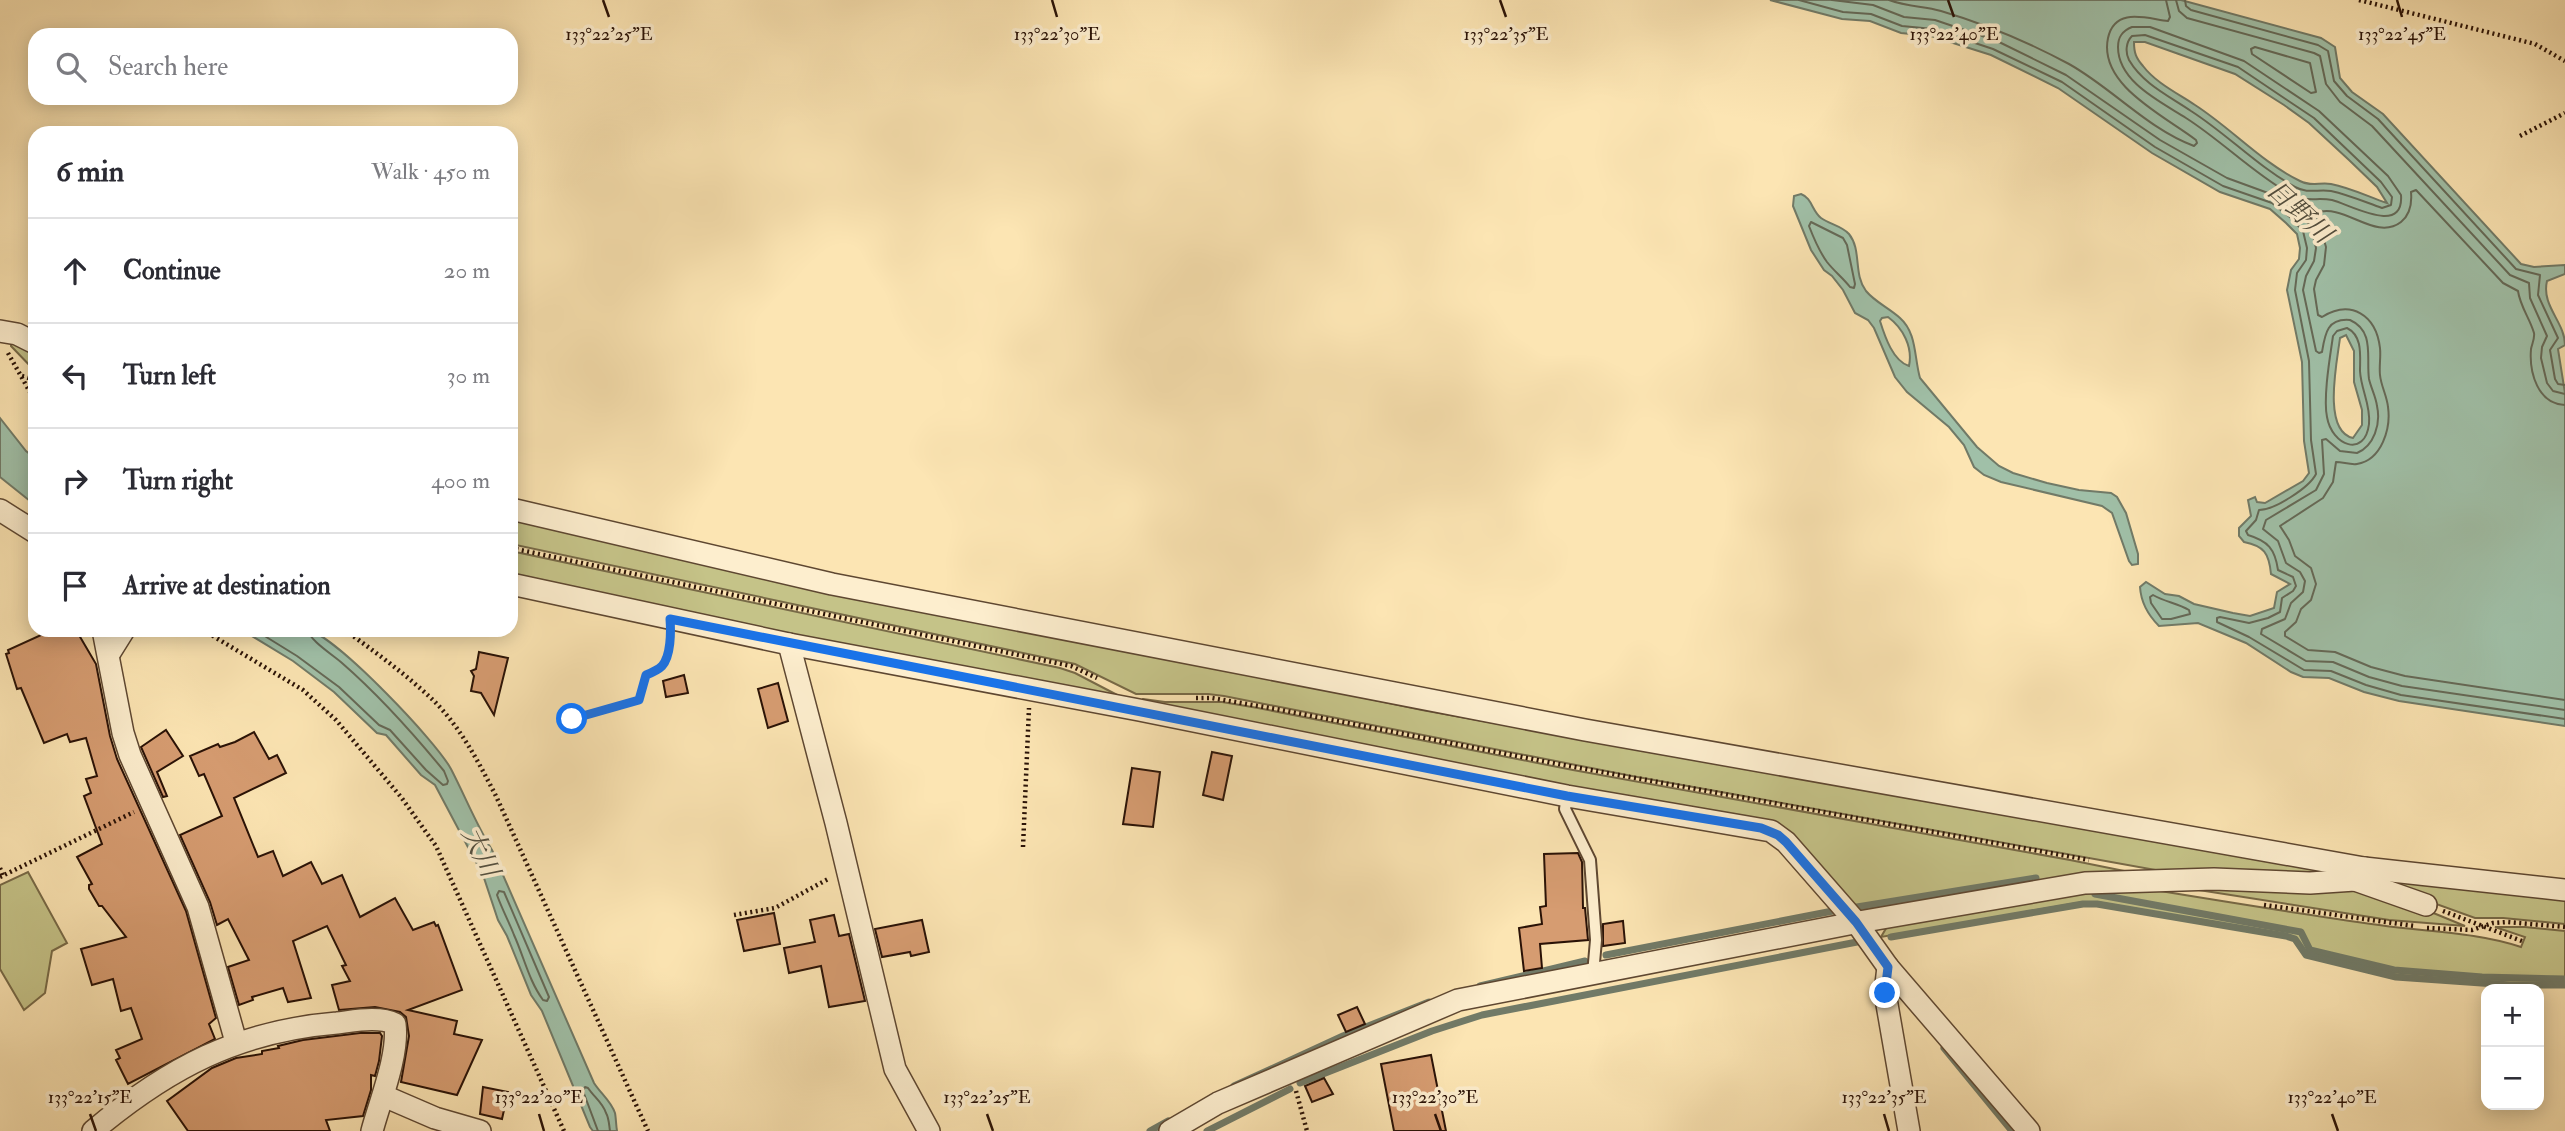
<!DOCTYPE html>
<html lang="en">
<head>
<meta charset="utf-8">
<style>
	:root { --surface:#fff; --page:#f2f2f3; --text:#2b2b33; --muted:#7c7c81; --line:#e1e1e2 }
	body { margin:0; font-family:"IM FELL Double Pica","Noto Serif JP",serif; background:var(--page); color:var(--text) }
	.controls { position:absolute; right:21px; bottom:21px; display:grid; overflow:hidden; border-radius:14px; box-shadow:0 4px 18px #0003 }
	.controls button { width:63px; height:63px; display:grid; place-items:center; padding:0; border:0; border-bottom:2px solid var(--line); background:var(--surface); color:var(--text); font:35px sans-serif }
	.stop { position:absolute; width:21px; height:21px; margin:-16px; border:5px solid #1a73e8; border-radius:50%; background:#fff }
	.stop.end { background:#1a73e8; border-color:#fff; box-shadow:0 2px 7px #0008 }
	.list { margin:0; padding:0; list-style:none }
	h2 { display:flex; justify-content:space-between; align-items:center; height:91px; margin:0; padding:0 28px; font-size:30px }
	h2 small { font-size:23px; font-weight:400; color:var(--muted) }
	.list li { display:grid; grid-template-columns:46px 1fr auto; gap:21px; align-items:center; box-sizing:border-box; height:105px; padding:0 28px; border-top:2px solid var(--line) }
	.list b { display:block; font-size:26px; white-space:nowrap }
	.list em { font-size:23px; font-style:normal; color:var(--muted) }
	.icon { flex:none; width:38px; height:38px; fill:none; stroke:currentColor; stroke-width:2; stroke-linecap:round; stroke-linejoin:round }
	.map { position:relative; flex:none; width:2565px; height:1131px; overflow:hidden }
	.search { position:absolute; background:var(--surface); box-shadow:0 4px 18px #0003; left:28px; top:28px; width:490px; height:77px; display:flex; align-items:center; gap:18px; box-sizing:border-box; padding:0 24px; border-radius:21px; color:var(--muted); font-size:26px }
	.panel { position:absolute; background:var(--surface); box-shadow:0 4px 18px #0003; left:28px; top:126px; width:490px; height:511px; border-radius:21px }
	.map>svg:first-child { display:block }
</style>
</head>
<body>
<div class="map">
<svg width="2565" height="1131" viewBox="0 0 2565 1131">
	<rect width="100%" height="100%" fill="#fce5b3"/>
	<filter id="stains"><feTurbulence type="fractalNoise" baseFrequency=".00286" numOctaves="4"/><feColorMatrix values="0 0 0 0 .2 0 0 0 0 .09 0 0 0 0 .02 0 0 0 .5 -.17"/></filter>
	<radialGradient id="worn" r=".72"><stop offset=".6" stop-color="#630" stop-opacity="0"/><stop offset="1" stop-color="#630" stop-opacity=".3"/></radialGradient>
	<!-- green -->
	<g fill="#c5c388" stroke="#786a47" stroke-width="2">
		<polygon points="11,342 35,347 35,371 11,346"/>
		<polygon points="511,518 1422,710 1687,758 2329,869 2331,873 2161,871 1632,776 1224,696 1208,694 1136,694 1075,664 511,544"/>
		<polygon points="511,551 1060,668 1075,673 1123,698 511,580"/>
		<polygon points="1143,699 1165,702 1222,702 1258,708 1573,770 2070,860 2144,875 1857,913 1785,836 1142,702"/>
		<polygon points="28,872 67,943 52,951 45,993 24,1010 0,969 0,885"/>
		<polygon points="2390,880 2565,898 2565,924 2503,918 2475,918 2378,883"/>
		<path d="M2142,888C2221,901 2300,914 2379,925C2427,932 2476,932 2521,947L2525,937L2495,927H2525L2565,931V984L2554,986L2397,976L2311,955C2298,949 2300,939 2284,935L2097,902H2083L1881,937L1888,925L2077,892Z"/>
		<polygon points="2186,888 2349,889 2431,912 2465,926 2389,920"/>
	</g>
	<!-- water -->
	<g fill="#a0c0a8" stroke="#717a67" stroke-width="2" fill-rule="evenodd">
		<path d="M1770,0H2181L2321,38L2335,47L2340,78L2352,92L2383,114L2521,264L2534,267L2565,265V274L2547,281C2541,306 2565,322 2565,345L2558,349L2565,393V726L2399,701L2364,692L2329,678L2303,677L2291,672L2246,643L2198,623L2159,626C2148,615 2141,603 2140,587L2146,582L2165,594L2179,596L2194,604L2233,613L2250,616L2274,608L2277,592L2290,584L2271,574C2269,553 2264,546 2244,542L2239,536V528L2251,516L2248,500L2255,497L2257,502L2265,503L2303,481L2309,473L2304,441L2302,362L2287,290L2291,270L2299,259L2300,248L2297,234L2286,223L2270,209L2220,192L2152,153L2058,88L1991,55L1931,36L1901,33L1870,21L1842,19ZM2134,42H2145L2235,74L2284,105L2309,123L2349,160L2377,187L2387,203C2369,197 2351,188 2331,184C2320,182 2311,187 2300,181C2261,162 2231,128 2195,105C2177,93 2156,83 2143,66C2136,58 2134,53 2134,42ZM2346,335L2354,351V382L2362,410V425L2353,438C2322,431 2337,362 2340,338Z"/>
		<path d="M1801,194C1812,198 1812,211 1821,218C1829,224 1842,226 1849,234C1862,250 1853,274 1866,291C1875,302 1889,308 1900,318C1917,333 1914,357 1920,378L1977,447L1999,466L2013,473L2047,483L2079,490L2111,493L2117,497L2126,513L2138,554V564L2132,565L2129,561L2112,513L2102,506L2001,482L1984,475L1974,467L1964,445L1949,427L1907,392L1895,377L1874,328L1868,320L1855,313L1843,290L1832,276L1824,270L1811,250L1793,206L1794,196ZM1888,317C1903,328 1913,347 1909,366C1893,361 1885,337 1880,321L1882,318Z"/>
		<polygon points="0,418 26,451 35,458 35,505 0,477"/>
		<path d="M242,630C257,630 299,626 311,631C340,641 436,741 451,769C465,796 476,824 492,850L594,1083C601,1094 611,1101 615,1113C616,1118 616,1125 617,1131H593L590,1127L542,1011L531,995L507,936L498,920L483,875L470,851L435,785L421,775L386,735L377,733L334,692L293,661Z"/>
	</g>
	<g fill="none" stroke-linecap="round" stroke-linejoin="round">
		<!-- shore -->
		<g stroke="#656957" stroke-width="2">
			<path d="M1799,0L1843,12L1871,14L1902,26L1933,29L1993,49L2062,82L2155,147L2223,186L2272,203L2291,218L2303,231L2307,248L2306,260L2297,273L2295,290L2309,361L2311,440L2316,474C2309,488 2274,510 2259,510L2256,520L2246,531L2248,535C2268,541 2275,549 2278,570L2293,577L2296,586L2293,591L2282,598L2280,612L2268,618L2249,623L2220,617L2217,618V622L2249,637L2304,670L2331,671L2366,685L2401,695L2565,719"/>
			<path d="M1832,0L1873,5L1904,17L1935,20L1997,41L2066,75L2160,140L2227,178L2279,197L2308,223L2312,231L2316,248L2314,261L2306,276L2303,290L2316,351L2319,353L2322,352C2325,334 2327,318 2350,320C2375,331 2366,358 2369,379C2371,388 2376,397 2377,406C2381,424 2374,446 2357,453L2340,451L2326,439L2322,440L2324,474L2316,490L2266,520L2263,529L2278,541L2286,563L2300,572L2305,581L2303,592L2291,603L2285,619L2262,629L2261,634L2306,661L2333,662L2369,677L2402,686L2565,710"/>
			<path d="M1889,0C1908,7 1923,6 1941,11C1985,24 2028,42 2069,64C2112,88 2148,129 2194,146L2197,143L2196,140C2165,116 2098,85 2108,38C2115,6 2148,19 2168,21L2170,17L2166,0"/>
			<polyline points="2176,0 2179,11 2187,18 2314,53 2320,56 2326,84 2340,102 2372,126 2510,275 2529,283 2530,298 2547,336 2542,347 2541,358 2547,383 2553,391 2565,394"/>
			<polyline points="2185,0 2186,6 2191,10 2318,45 2328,51 2334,81 2347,96 2378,119 2516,269 2540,275 2538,295 2558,338 2550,350 2555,379 2558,384 2565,385"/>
			<path d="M2132,27H2150L2244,61L2319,111L2388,176L2401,195C2404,236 2351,205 2332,200C2316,197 2307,203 2290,194C2253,173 2222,141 2186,118C2161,102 2118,82 2118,47C2118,37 2122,31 2132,27Z"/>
			<path d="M2145,35L2238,67L2287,100L2314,118L2381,182L2392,197L2391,205L2382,208C2365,202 2349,195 2331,191C2318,189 2308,194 2295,187C2257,166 2227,134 2191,111C2169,96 2143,84 2129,60C2125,52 2126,42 2132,36Z"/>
			<polygon points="2255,47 2310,63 2316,92 2311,93 2252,54 2251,49"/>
			<path d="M1811,222L1843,238L1847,245L1855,284L1854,288L1850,287C1843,278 1834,271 1827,262C1819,251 1814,239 1809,226Z"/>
			<path d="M2347,328C2363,336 2360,356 2360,371C2361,390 2371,405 2369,424C2365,458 2332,446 2327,417C2323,397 2330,357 2333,336L2337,331Z"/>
			<path d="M2565,405C2538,404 2529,373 2531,349C2532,344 2535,338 2534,333C2530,319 2520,306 2518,291L2503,283L2416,190L2411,192C2412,203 2411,214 2401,222C2375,242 2344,202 2316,213L2326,247L2324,265L2316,280L2314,289L2318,315L2322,317C2351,299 2376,315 2380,348C2381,357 2379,366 2380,375C2381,386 2387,396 2388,407C2391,428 2382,460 2357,464C2350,465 2343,462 2336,462L2333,482L2323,498L2280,526L2289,540L2295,556L2311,568L2316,584L2311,600L2301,609L2296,622L2285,632V636L2308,650L2335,652L2371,667L2405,676L2565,700"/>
			<path d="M2153,595C2165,602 2177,603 2189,610L2190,614L2171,619H2162L2151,603L2150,597Z"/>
			<path d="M255,630L297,656L339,687L379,725L390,730L426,770L443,785L447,784L448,781L444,771C412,732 381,697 342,663C333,655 309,640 308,630"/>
			<path d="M499,891L504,892L549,997L547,1001L543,1000C529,981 524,957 514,935C509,922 502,909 497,895Z"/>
			<path d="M598,1131L583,1091L585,1087L588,1088C594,1097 603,1103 606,1113C609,1118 609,1125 610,1131"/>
		</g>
		<!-- stream -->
		<g stroke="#717a67" stroke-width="7">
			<polyline points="2095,894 2301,932 2310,950 2394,970 2482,977 2565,979"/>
			<polyline points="1857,907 2036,878"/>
			<polyline points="1891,937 2083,904 2097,904 2286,936 2295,939 2306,955 2396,977 2510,985 2565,985"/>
			<polyline points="1606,955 1838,910"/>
			<polyline points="1480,986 1585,961"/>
			<polyline points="1944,1048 2012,1131"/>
			<polyline points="1300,1083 1432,1031 1482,1015 1857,942"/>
			<polyline points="1234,1086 1343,1036 1429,1002"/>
			<polyline points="1150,1131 1168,1121"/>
			<polyline points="1207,1131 1290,1089"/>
		</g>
	</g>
	<!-- building -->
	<g fill="#d69c71" stroke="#2a1206" stroke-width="2">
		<polygon points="52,630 76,630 96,664 110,736 117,759 186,911 216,1018 209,1024 215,1039 128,1084 116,1060 120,1058 116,1050 142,1039 131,1008 121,1011 113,979 92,985 81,949 126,937 102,906 99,906 89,889 89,885 92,884 77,857 102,844 84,796 91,793 86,779 97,776 86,738 70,742 67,734 44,743 21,688 17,689 6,654 9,653 8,650"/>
		<polygon points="479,652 508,658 494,715 481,693 471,691 474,676 471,671 476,669"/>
		<polygon points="684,675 688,693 666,697 663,681"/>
		<polygon points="778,683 788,721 768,728 758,689"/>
		<polygon points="166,730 183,756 157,772 167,796 163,797 141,747"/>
		<polygon points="254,732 269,759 277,755 286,773 234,798 258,857 273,851 283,876 311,862 322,884 342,875 360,917 395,898 413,930 434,922 436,926 438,925 462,990 408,1010 457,1021 454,1034 482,1040 457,1095 401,1082 409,1036 406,1017 400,1012 375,1007 339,1010 332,985 350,981 342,966 346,965 327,926 293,941 311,998 288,1002 283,988 252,997 253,1000 239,1005 228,967 249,960 228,919 217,925 210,902 180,835 222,816 204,774 199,776 190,756 218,744 220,747 235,742"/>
		<polygon points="1212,752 1232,756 1223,800 1203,795"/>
		<polygon points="1132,768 1160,772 1153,827 1123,824"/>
		<polygon points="1578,853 1582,862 1583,908 1585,908 1588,940 1540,944 1542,968 1524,971 1519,928 1542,924 1540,907 1546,906 1544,854"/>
		<polygon points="774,913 780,944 744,951 737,920"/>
		<polygon points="834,915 839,936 849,934 865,1001 829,1007 821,966 789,973 784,948 815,942 810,920"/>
		<polygon points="922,920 929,952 911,956 910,952 882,957 875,929"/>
		<polygon points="1623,921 1625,943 1603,946 1603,924"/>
		<polygon points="1357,1007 1365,1024 1346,1032 1338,1015"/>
		<polygon points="360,1033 380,1033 382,1036 379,1061 375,1076 371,1075 371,1090 363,1116 326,1120 330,1131 188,1131 167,1101 212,1068 236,1058 262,1054 262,1051 279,1048 278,1046 303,1040"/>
		<polygon points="1431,1055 1446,1131 1394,1131 1381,1064"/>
		<polygon points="1324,1078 1333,1094 1312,1102 1305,1086"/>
		<polygon points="483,1087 508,1092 502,1119 480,1114"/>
	</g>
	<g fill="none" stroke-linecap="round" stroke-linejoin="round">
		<!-- service casing -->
		<g stroke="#5e4731" stroke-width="14">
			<polyline id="service" points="1567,796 1565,809 1590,860 1596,940 1593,974"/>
		</g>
		<!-- minor casing -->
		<g stroke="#5e4731" stroke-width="24">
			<g id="minor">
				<polyline points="0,331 17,334 35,343"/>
				<polyline points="511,509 832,584 1585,730 2364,868 2565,890"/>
				<polyline points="0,510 35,532"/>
				<polyline points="511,584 789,644 1139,710 1567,796 1771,831 1786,842 1856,922 1888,967 2029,1131"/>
				<polyline points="103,630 123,733 130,755 198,907 236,1042"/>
				<polyline points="789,644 836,823 895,1069 929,1131"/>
				<polyline points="109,654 124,630"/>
				<polyline points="2355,880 2426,905"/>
				<polyline points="1888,967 1885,993 1909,1131"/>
				<polyline points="384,1096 435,1118 480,1131"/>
				<path d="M93,1131C168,1068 238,1031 337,1023C355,1021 379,1016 395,1024C399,1055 380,1101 372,1131"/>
				<polyline points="1170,1131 1218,1103 1458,1000 1859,922 2085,883 2214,879 2310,883 2355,880 2364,868"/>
			</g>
		</g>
		<!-- path -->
		<g stroke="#2a1206" stroke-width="4.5" stroke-dasharray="2 3.5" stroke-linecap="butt">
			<polyline points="2359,0 2535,44 2565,61"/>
			<polyline points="2520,136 2565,113"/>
			<polyline points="8,353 35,401"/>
			<polyline points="22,376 35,380"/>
			<polyline points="511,548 1071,666 1097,678"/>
			<polyline points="203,630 303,690 336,720 401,797 436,846 564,1131"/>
			<path d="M345,630C375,652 407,675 434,701C461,728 479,763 496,796L648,1131"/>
			<polyline points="1196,698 1212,698 1276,709 1558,764 2089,860"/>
			<path d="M572,719L639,700L646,675C666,665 665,660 669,639"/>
			<polyline points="1023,847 1029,708"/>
			<polyline points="0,868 3,876"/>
			<polyline points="0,877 134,812"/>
			<polyline points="2264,905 2415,926"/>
			<polyline points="2443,911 2522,941"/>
			<polyline points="734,915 775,908 830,878"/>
			<polyline points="2427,928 2472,930 2493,923 2507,922 2565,927"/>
			<polyline points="1296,1091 1307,1131"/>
		</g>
		<!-- service -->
		<use href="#service" stroke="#fdeece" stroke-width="10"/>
		<!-- minor -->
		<use href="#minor" stroke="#fdeece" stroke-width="21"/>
	</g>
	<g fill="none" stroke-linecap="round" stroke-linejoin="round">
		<!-- route -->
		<path stroke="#1a73e8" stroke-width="9" d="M572,719L639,700L646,675C651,673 658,670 662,666C671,656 671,632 670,619L1567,796L1761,828L1778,835L1786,842L1856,922L1888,967L1885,993"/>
	</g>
	<!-- ticks -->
	<path fill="none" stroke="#2a1206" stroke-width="2.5" d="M603,0L609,17M1052,0L1057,17M1500,0L1506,17M1948,0L1954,17M2397,0L2402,17M90,1114L96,1131M539,1114L544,1131M987,1114L993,1131M1435,1114L1441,1131M1884,1114L1889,1131M2332,1114L2338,1131"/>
	<g text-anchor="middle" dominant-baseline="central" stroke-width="7" stroke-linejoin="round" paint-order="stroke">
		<!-- water labels -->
		<g font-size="26" font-style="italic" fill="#534f3f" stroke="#fdeece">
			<text transform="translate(2299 212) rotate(43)">日野川</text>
			<text transform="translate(480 852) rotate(64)">大川</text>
		</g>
	</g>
	<g font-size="18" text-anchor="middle" fill="#2a1206" stroke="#fdeece" stroke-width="7" stroke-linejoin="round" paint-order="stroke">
		<text x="2402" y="40">133°22'45"E</text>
		<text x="609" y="40">133°22'25"E</text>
		<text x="1057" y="40">133°22'30"E</text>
		<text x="1506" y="40">133°22'35"E</text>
		<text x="1954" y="40">133°22'40"E</text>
		<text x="90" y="1103">133°22'15"E</text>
		<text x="539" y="1103">133°22'20"E</text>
		<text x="987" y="1103">133°22'25"E</text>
		<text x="1435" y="1103">133°22'30"E</text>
		<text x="1884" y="1103">133°22'35"E</text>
		<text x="2332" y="1103">133°22'40"E</text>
	</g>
	<rect width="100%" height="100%" filter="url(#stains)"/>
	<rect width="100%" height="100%" fill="url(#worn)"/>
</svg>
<div class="controls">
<button>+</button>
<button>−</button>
</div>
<div class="stop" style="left:572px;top:719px"></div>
<div class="stop end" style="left:1885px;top:993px"></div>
<div class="search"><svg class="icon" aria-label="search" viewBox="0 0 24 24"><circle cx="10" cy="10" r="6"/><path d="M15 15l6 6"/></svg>Search here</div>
<section class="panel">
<h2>6 min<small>Walk · 450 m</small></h2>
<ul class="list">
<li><svg class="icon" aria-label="ahead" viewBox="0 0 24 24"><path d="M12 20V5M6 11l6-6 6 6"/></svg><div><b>Continue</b></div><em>20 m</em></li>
<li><svg class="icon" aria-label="left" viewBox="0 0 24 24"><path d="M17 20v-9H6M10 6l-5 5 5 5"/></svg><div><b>Turn left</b></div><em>30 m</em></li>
<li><svg class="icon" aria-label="right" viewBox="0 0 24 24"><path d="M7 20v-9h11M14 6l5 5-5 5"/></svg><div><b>Turn right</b></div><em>400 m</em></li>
<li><svg class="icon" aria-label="arrive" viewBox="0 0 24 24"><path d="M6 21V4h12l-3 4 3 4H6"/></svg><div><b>Arrive at destination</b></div></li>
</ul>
</section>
</div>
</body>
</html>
